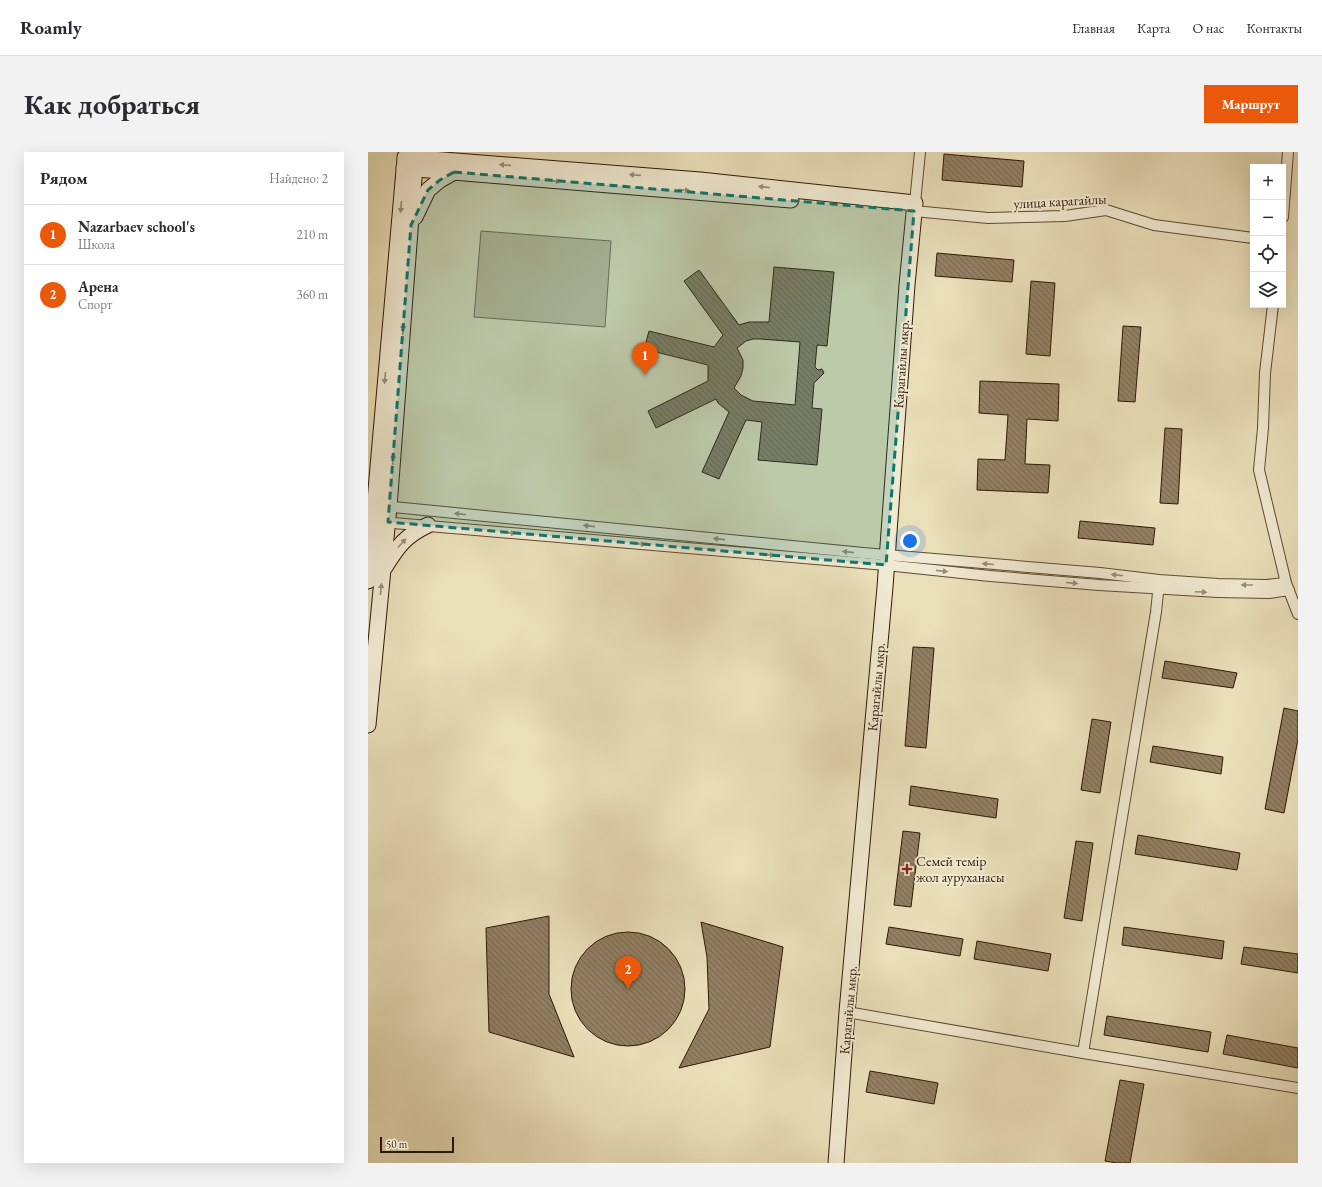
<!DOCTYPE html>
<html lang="ru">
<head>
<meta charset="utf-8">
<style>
	:root { --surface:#fff; --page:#f2f2f3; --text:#2b2b33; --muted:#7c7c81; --line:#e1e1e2; --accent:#ea580c }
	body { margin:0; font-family:"EB Garamond",serif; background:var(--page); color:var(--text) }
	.controls { position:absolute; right:12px; top:12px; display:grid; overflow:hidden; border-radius:0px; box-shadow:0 4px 16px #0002 }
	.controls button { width:36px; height:36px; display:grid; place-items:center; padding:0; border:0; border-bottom:1px solid var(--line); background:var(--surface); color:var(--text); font:20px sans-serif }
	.scale { position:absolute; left:12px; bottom:10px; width:74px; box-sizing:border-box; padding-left:4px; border:2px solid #311804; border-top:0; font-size:11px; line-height:14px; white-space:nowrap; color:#311804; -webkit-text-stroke:3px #f1ead2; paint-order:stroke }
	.you { position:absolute; left:542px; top:389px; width:14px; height:14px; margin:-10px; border:3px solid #fff; border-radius:50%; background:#1a73e8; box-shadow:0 0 0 6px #1a73e833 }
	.badge { display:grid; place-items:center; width:26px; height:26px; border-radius:50%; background:var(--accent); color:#fff; font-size:13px; font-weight:700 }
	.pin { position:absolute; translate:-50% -33px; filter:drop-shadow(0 1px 2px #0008) }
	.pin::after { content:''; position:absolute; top:21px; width:14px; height:12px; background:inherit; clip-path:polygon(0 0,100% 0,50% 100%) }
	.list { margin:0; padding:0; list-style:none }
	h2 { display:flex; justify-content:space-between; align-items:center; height:52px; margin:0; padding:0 16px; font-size:17px }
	h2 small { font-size:13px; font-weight:400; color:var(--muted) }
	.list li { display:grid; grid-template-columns:26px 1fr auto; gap:12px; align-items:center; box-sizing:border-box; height:60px; padding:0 16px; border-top:1px solid var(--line) }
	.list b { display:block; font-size:15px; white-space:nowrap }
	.list p { margin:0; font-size:13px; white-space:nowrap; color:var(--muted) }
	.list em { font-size:13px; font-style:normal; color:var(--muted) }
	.icon { flex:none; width:22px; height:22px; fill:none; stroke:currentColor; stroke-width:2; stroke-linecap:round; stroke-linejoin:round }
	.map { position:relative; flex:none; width:930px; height:1011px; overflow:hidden; border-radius:0px }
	header { display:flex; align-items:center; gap:24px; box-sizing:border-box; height:56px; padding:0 20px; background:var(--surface); border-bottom:1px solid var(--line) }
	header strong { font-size:19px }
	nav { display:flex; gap:22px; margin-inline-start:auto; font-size:14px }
	.intro { display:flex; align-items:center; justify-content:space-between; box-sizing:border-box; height:96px; padding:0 24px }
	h1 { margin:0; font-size:28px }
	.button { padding:10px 18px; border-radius:0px; background:var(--accent); color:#fff; font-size:14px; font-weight:700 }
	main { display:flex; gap:24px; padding:0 24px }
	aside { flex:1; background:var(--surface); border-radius:0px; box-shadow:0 4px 16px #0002 }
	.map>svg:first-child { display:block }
</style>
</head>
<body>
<header>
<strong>Roamly</strong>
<nav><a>Главная</a><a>Карта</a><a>О нас</a><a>Контакты</a></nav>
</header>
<div class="intro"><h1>Как добраться</h1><a class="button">Маршрут</a></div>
<main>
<aside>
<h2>Рядом<small>Найдено: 2</small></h2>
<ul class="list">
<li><span class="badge">1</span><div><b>Nazarbaev school's</b><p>Школа</p></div><em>210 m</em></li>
<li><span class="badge">2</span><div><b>Арена</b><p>Спорт</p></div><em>360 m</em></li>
</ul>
</aside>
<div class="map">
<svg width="930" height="1011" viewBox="0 0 930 1011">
	<defs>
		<pattern id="building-back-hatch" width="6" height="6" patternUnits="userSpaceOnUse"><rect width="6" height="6" fill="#917f62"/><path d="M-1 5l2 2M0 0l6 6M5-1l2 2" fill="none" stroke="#77674f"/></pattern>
	</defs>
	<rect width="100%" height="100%" fill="#e9dfb9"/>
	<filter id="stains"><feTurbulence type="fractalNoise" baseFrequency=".005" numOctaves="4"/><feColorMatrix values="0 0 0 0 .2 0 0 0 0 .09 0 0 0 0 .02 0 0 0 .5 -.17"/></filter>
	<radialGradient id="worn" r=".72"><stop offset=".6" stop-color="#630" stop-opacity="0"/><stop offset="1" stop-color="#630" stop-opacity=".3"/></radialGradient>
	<!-- pitch -->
	<polygon fill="#cabd9a" stroke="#7e6a4f" points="113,79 243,89 237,175 106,165"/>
	<!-- building -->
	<g fill="url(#building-back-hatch)" stroke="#311804" fill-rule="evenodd">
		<polygon points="576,2 656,9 654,35 574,28"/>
		<polygon points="569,101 646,108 644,130 567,124"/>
		<path d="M406,115L466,120L459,194L449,193L447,215L450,218L454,217L456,221L446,231L444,256L454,257L449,313L390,308L394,270L378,268L351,327L334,320L361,260L350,251L348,247L288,276L280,259L340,229V213L276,197L281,179L346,195L355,183L316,129L331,118L371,173L381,170H401ZM385,187H392L432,190L427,253L385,249L373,243L366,236L373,224L375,216V208L369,196L378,189Z"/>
		<polygon points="663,129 687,131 682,204 658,202"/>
		<polygon points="755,174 773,175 767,250 750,249"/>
		<polygon points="612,229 691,232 690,269 659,267 657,312 682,313 680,341 609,338 610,307 637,308 640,263 611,261"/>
		<polygon points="797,276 814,277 810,352 792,351"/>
		<polygon points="712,369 787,376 785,393 710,386"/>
		<polygon points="545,495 566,496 558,596 537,594"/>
		<polygon points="797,509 869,521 865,536 794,526"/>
		<polygon points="916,556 930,559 930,587 916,661 897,657"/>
		<polygon points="724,567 743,570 732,641 713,638"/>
		<polygon points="785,594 855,605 853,622 782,610"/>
		<polygon points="543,634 630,647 628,666 541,653"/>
		<polygon points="535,679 552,681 543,755 526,753"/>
		<polygon points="770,683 872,701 869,718 767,702"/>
		<polygon points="708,689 725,691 714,769 696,766"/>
		<polygon points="181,764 181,842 206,905 121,880 118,776"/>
		<polygon points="333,770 415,795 402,895 311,916 341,857 339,805"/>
		<polygon points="521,775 595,787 592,804 518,792"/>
		<polygon points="756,775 856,789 854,807 754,793"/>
		<circle cx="260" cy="837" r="57"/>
		<polygon points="609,789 683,802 680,819 606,807"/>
		<polygon points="876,795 930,802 930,821 873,812"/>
		<polygon points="739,864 843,880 840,900 736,883"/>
		<polygon points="859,883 930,896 930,916 855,902"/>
		<polygon points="502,919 570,931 566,952 498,940"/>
		<polygon points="752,928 776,932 762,1011 749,1011 737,1009"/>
	</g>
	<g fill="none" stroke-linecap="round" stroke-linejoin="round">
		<!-- street casing -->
		<g stroke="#5f4a31" stroke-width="12">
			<g id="street">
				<polyline points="547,51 552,0"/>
				<polyline points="546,59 620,66 697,64 738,58 786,73 885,86"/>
				<polyline points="915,65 920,0"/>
				<polyline points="905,153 897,221 895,276 891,318 918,431 930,462"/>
				<polyline points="15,354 495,401 732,421 791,428 850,432 898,433 918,431"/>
				<polyline points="14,370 518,413 622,424 731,433 850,440 901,441 921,438"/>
				<polyline points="479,860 715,901 930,936"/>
				<polyline points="715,901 788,460 791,431"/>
			</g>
		</g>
		<!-- secondary casing -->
		<g stroke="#311804" stroke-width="17">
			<g id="secondary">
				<polyline points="37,5 332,28 547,51 539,133 517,435 479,860 468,1011"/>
				<polyline points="36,16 423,48"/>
				<polyline points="47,65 60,38 72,28 86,20"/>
				<path d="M17,415C30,394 37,384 60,373"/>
				<polyline points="0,429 37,7"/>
				<polyline points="0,573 21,355 48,0"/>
			</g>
		</g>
		<!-- street -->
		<use href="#street" stroke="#f1ead2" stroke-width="10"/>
		<!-- secondary -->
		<use href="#secondary" stroke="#f1ead2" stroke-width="15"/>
	</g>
	<!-- one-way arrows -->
	<defs><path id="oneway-solid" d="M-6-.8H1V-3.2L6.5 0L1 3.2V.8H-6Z"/></defs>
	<g fill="#9b8c75">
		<use href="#oneway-solid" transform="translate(137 13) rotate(-176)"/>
		<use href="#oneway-solid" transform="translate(267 23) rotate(-176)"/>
		<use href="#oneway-solid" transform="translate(187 29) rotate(5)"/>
		<use href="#oneway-solid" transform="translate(396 35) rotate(-174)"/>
		<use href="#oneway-solid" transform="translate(316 38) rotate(4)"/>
		<use href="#oneway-solid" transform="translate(33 55) rotate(95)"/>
		<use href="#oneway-solid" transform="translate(35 177) rotate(-86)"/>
		<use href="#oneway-solid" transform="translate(17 226) rotate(95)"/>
		<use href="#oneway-solid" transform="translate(25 307) rotate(-85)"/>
		<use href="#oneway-solid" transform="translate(92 362) rotate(-174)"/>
		<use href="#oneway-solid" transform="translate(221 374) rotate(-174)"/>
		<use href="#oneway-solid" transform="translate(142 381) rotate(5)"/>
		<use href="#oneway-solid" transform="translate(351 387) rotate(-174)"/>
		<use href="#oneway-solid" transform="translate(34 391) rotate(-48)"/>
		<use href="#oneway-solid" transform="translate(272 392) rotate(5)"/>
		<use href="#oneway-solid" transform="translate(480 400) rotate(-174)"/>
		<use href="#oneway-solid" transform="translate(401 403) rotate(5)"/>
		<use href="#oneway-solid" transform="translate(620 412) rotate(-175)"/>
		<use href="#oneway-solid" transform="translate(574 419) rotate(6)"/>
		<use href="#oneway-solid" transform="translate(749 423) rotate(-173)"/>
		<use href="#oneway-solid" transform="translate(704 431) rotate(5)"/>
		<use href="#oneway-solid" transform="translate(879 433) rotate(-180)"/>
		<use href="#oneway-solid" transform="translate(13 437) rotate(-84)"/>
		<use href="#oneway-solid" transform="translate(833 440) rotate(3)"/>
	</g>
	<!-- marked area -->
	<path fill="#0f766e" fill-opacity="0.2" stroke="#0f766e" stroke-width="3" stroke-dasharray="8 5" stroke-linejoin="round" d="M86,20L546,59L518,413L20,370L43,73L60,38L72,28Z"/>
	<!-- markers -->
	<path fill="#8f2418" stroke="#f1ead2" stroke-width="1.5" d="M537 711h4v4h4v4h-4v4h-4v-4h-4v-4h4z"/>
	<g text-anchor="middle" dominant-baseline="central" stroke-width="4" stroke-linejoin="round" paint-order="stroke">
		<!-- street labels -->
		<g font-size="14" fill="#311804" stroke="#f1ead2">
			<text transform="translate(692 49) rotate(-3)">улица карагайлы</text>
			<text transform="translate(533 212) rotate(-86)">Карагайлы мкр.</text>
			<text transform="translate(508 535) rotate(-85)">Карагайлы мкр.</text>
			<text transform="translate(480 858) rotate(-85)">Карагайлы мкр.</text>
		</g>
		<!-- poi labels -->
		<g font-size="14" fill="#311804" stroke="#f1ead2" text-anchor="start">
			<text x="548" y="709">Семей темір<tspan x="548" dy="16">жол ауруханасы</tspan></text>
		</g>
	</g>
	<rect width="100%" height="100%" filter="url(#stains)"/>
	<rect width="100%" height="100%" fill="url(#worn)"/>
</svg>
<div class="controls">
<button>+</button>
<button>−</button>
<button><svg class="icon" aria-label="locate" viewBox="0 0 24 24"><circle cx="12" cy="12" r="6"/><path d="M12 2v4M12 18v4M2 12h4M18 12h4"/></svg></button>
<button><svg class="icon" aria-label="layers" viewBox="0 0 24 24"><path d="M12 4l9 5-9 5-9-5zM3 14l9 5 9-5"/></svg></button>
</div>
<div class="scale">50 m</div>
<div class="you"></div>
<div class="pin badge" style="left:277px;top:223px">1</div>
<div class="pin badge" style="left:260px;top:837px">2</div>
</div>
</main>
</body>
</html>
